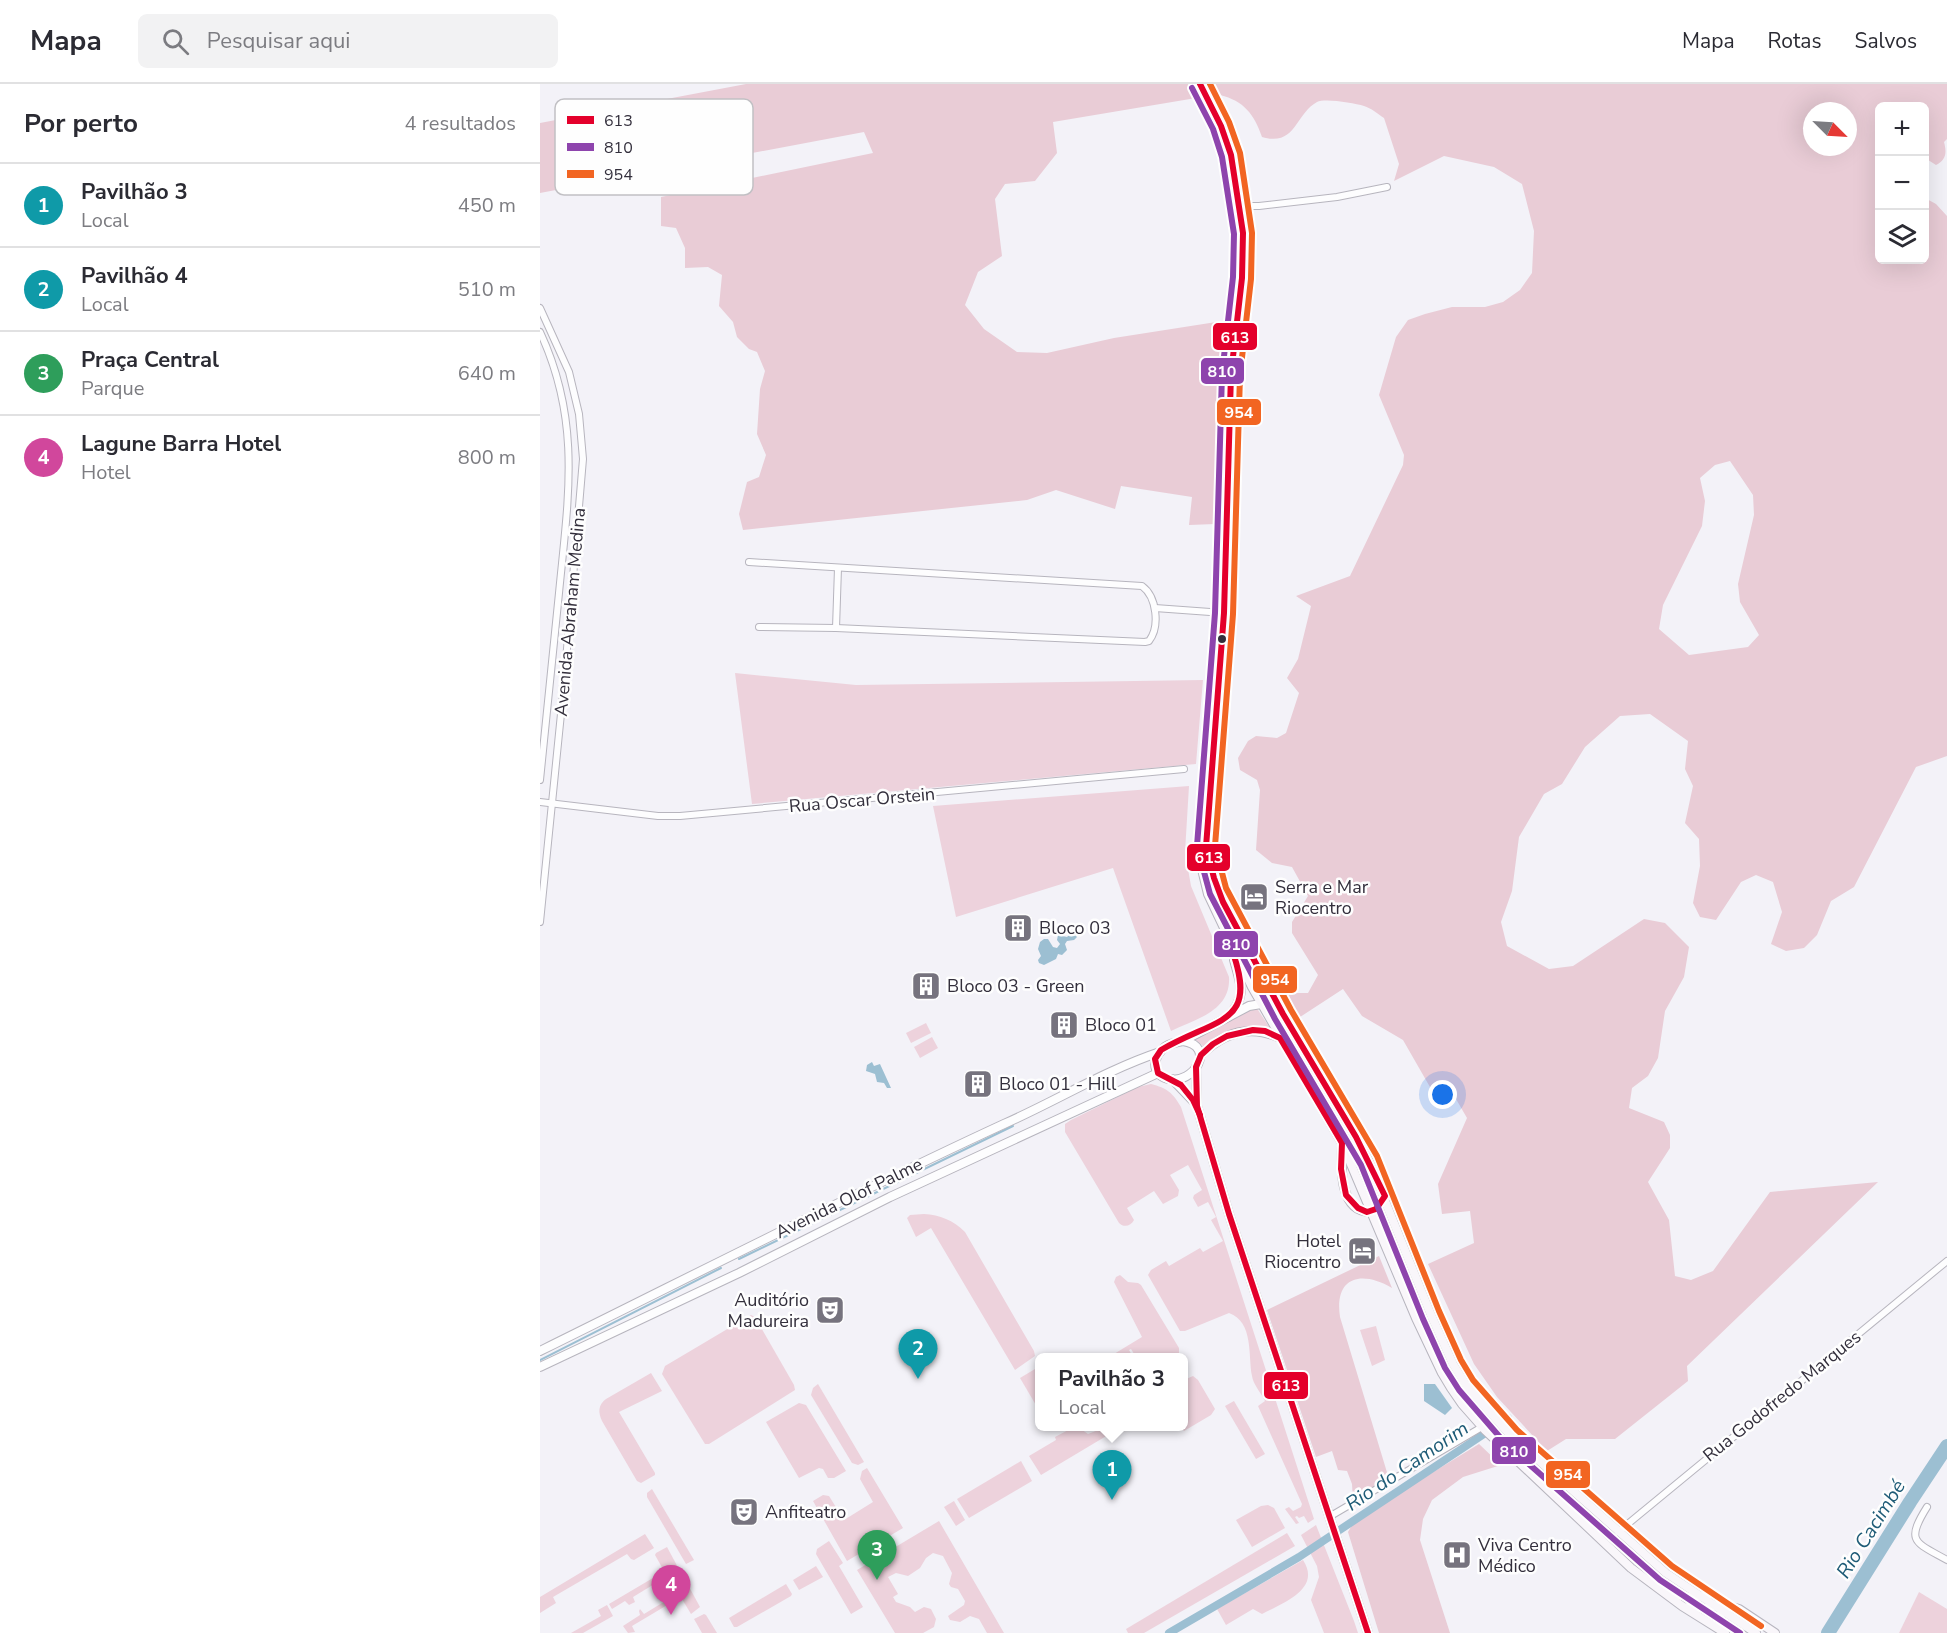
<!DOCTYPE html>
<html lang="pt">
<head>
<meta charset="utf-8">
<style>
	:root { --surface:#fff; --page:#f2f2f3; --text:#2b2b33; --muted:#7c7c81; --line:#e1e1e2; --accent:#76737e }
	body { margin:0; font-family:"Nunito Sans",sans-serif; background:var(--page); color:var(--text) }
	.controls { position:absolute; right:18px; top:18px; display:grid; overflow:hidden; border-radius:9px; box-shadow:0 6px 24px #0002 }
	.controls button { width:54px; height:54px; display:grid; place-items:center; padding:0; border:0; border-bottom:2px solid var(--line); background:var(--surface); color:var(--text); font:30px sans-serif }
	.compass { position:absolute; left:1263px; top:18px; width:54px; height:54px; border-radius:50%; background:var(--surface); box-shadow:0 6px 24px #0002; rotate:114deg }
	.you { position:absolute; left:903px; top:1011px; width:21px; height:21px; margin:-15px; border:4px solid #fff; border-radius:50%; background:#1a73e8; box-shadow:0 0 0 9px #1a73e833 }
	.badge { display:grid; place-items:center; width:39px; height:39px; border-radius:50%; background:var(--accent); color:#fff; font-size:20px; font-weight:700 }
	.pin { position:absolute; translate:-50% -50px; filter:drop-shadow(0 2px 3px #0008) }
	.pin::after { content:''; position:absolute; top:32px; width:21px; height:18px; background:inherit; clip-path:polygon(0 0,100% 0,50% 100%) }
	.popup { position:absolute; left:495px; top:1269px; width:153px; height:78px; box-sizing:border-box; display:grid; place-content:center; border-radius:9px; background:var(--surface); filter:drop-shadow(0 2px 4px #0005); font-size:20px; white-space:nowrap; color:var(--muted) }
	.popup b { font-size:22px; color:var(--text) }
	.popup::after { content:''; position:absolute; left:50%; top:100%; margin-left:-12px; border:12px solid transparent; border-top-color:var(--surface) }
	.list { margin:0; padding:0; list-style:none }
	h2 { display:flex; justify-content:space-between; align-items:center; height:78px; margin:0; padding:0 24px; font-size:26px }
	h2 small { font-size:20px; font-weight:400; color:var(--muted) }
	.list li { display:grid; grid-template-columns:39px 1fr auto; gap:18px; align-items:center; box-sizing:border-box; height:84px; padding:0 24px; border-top:2px solid var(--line) }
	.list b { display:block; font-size:22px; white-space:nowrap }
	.list p { margin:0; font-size:20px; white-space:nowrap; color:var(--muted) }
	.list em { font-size:20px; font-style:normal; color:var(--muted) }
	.icon { flex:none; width:33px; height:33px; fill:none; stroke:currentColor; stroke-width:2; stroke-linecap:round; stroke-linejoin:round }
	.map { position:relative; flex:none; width:1407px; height:1549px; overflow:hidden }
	header { display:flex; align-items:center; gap:36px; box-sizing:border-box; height:84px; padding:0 30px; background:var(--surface); border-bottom:2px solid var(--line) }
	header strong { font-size:28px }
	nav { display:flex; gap:33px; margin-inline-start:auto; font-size:21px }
	.search { width:420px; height:54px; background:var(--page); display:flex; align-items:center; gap:15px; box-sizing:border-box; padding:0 21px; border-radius:9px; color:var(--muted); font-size:22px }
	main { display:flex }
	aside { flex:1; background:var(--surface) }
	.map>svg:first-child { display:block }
</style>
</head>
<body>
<header>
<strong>Mapa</strong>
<div class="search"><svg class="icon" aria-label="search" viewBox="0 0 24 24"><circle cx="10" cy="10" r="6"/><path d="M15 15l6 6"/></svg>Pesquisar aqui</div>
<nav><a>Mapa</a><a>Rotas</a><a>Salvos</a></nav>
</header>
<main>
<aside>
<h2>Por perto<small>4 resultados</small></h2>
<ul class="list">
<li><span class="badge" style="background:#0f9aa8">1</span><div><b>Pavilhão 3</b><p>Local</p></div><em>450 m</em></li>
<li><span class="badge" style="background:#0f9aa8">2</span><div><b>Pavilhão 4</b><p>Local</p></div><em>510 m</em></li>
<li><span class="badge" style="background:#2e9e5b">3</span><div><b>Praça Central</b><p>Parque</p></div><em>640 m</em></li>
<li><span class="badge" style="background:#d1479c">4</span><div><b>Lagune Barra Hotel</b><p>Hotel</p></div><em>800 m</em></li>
</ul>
</aside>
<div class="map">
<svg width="1407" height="1549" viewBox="0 0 1407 1549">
	<rect width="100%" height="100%" fill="#f3f2f8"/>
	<!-- green -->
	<g fill="#edd2dc">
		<polygon points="195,589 316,601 663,596 656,680 212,720"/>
		<path d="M649,702L645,768L651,802L689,893C691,927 656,935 631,947L573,784L416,833L393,722Z"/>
		<path d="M716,925L718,926L730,944C704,940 683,945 664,963L655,955L705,928Z"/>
		<polygon points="386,939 391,949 371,959 366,949"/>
		<polygon points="392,953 398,964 380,974 374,963"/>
		<path d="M611,1000C627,1004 633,1009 641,1023L774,1435L768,1439L764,1432L759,1434L757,1432L755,1433L759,1439L756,1440L745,1425L749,1423L753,1427L761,1423L762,1420L718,1322L725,1317C721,1309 713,1300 712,1292C708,1272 714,1238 689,1229L645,1247H640L608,1191L611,1186L626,1177L629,1182L660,1164L663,1168L683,1157L671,1136L676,1133L668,1118L658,1123L653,1114L654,1111L662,1106L648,1081L630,1091L639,1106L638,1112L623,1120L614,1107L587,1124L594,1136C591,1142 584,1144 579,1139L525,1048V1040L531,1036L598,1003Z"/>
		<path d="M384,1130C400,1131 413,1136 425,1148L494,1267L495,1272L475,1286L391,1144L376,1153L367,1134L370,1131Z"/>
		<polygon points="580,1191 588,1198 598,1199 601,1201 639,1264 639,1271 636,1273 596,1273 591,1265 589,1266 593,1273 569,1273 602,1253 574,1198 576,1193"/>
		<polygon points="211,1231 215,1233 254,1301 255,1306 169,1360 165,1360 122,1290 125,1282"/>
		<polygon points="836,1242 845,1276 832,1282 820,1246"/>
		<polygon points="500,1282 500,1328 480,1294"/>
		<path d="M111,1289L122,1307L79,1328L115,1389V1391L101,1399L97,1397L62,1337C58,1328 58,1321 66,1315Z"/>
		<polygon points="653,1292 658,1296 675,1325 671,1331 644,1347 641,1343 644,1342 644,1296"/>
		<polygon points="278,1300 324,1378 318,1381 312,1379 271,1311 273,1304"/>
		<polygon points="694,1317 725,1370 716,1375 685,1322"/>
		<polygon points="259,1319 266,1321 306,1387 294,1394 288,1394 283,1385 279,1384 259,1394 226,1338"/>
		<polygon points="534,1343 538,1343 548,1350 566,1343 577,1343 578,1345 501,1391 489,1372 516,1356 515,1353"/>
		<polygon points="481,1377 492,1397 429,1434 417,1415"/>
		<polygon points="327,1384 363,1444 307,1477 273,1417 283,1411 289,1412 304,1436 333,1418 320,1395 322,1387"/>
		<polygon points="112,1405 154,1476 146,1480 107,1413 107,1409"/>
		<polygon points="414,1417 425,1436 416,1442 404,1423"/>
		<polygon points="728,1421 734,1424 745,1444 712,1463 696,1436 721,1422"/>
		<polygon points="399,1437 464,1549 447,1549 439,1535 430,1532 420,1538 410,1536 408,1532 424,1521 425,1517 418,1505 411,1503 409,1500 412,1489 403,1472 393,1469 386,1474 380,1484 368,1492 356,1489 348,1493 358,1510 353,1513 356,1518 370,1523 375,1528 384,1523 391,1525 396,1535 394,1543 383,1549 355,1549 317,1486"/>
		<polygon points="776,1441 814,1537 818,1549 784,1549 771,1516 779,1493 777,1482 761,1451"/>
		<polygon points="747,1449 755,1462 604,1549 588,1549 586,1545"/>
		<polygon points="105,1450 114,1464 94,1476 91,1475 87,1470 13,1513 16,1519 0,1529 0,1513"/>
		<polygon points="289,1457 303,1479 299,1482 323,1523 311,1530 276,1470 277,1465"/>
		<polygon points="127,1463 141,1489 129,1496 115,1471 116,1469"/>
		<path d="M763,1476C782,1505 743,1519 722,1530L713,1525L686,1541L677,1525Z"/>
		<polygon points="276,1482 283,1493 259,1506 253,1496"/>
		<polygon points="118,1491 121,1496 93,1513 95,1518 89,1521 85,1517 72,1525 69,1520"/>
		<polygon points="147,1499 160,1523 151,1530 136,1505"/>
		<polygon points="246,1500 252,1510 251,1512 197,1543 194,1543 189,1534"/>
		<polygon points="1379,1508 1407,1525 1407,1549 1359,1549"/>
		<polygon points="132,1513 134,1517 92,1542 95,1548 88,1549 83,1542 100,1531 99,1527 100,1525 104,1530"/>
		<polygon points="67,1521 73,1532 43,1549 31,1549 61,1532 58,1526"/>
		<polygon points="164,1530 166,1531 177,1549 162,1549 154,1535"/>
	</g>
	<!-- forest -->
	<g fill="#e9ccd6" fill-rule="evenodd">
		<polygon points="206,0 648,0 656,14 513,38 517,69 495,97 465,100 455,115 462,172 438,188 425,221 444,245 477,268 507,269 574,254 689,236 675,440 649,441 652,413 581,402 575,425 516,406 487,416 203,446 199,430 207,398 219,393 226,371 217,350 220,305 225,287 217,268 209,265 197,253 193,238 179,222 182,191 168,183 145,184 145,164 136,144 121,142 121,113 333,69 324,48 0,109 0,39"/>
		<path d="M674,0H1407V55L1404,58C1407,69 1406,76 1396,81L1385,74L1384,22H1340V176H1384L1385,114L1396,120L1407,132V672L1376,683L1314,803L1291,817L1277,851L1264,864L1246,867L1231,860L1242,828L1233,798L1216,791L1201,798L1176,836L1160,833L1153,819L1160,782L1159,755L1145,739L1153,702L1145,685L1148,657L1110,630L1080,632L1045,663L1022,700L1004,710L979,753L972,807L961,838L967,862L1009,885L1033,882L1104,835L1125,839L1149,863L1144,893L1125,927L1118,974L1108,992L1092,1004L1089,1024L1124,1038L1130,1051V1064L1108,1098L1129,1136L1135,1192L1151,1196L1173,1187L1230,1108L1338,1098L1147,1282L1148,1297L1075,1355H1026L1007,1367L957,1313L934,1280L888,1180L934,1159L930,1127L902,1130L898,1100L927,1034L916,1015L898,1017L863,956L822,932L803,905L757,935L744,909H768L778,891L752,849V838L768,812L752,783L732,779L716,766L720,706L717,696L700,686L698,674L708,657L716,652L737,654L746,649L759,609L747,594L758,575L771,522L756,512L810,492L863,381L864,371L839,311L856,253L868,236L885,230L912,223H945L963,218L980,206L992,189L994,147L982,100L954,83L904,72L854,97L859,80L844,34C838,30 831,24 824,22C814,19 785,14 777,18C755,30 756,63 722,53C714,30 704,17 680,11ZM1272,27H1308V63H1272ZM1190,377L1213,411L1214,431L1198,500L1200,518L1219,551L1208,563L1149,571L1119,545L1123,521L1162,442L1165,417L1160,394L1175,381Z"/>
		<path d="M839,1172L852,1204C821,1186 794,1193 800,1233L849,1395L813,1417L812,1400L807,1387L798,1386L792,1367L776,1373L727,1226Z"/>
		<polygon points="939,1360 961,1381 923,1393 892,1416 883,1435 880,1456 910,1549 839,1549 808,1448 815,1436"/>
	</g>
	<!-- water -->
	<g fill="#9cbfd2">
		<polygon points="532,848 537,853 534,856 527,857 525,860 527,866 522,871 518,870 516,875 504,881 499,879 498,876 501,872 498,865 500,858 504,855 508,855 513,863 517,864 520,860 517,856 518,851 527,853"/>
		<polygon points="332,978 334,982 340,980 351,1004 347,1004 344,999 337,998 335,990 326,987 327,981"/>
		<polygon points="884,1300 895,1300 912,1324 905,1331 884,1317"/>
	</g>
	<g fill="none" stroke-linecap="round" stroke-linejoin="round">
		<!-- stream -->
		<g stroke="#9cbfd2" stroke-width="2">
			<polyline points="199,1175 473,1042"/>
			<polyline points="0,1276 181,1184"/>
		</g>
		<!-- canal -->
		<polyline stroke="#9cbfd2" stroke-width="8" points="629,1549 759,1473 968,1334"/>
		<!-- river -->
		<polyline stroke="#9cbfd2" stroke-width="14" points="1288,1549 1370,1418 1407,1362"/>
		<!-- minor casing -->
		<g stroke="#b7b5be" stroke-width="8">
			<g id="minor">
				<polyline points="700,122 719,122 797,113 847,103"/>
				<polyline points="0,224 29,288 39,330 43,375 24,600 0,838"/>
				<path d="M0,248C42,338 28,415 19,509C13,571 6,634 0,696"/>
				<path d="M209,478L602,502C617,513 620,543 609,557L605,558L296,544L219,543"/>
				<polyline points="615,524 684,529"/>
				<polyline points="296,544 298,484"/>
				<polyline points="0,718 118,732 140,732 644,685"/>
				<path d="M1387,1423C1365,1458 1375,1458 1407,1476"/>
				<polyline points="789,1433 942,1343"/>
				<polyline points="1078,1448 1407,1177"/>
			</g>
		</g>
		<!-- tertiary casing -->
		<g stroke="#b7b5be" stroke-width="10">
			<g id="tertiary">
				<path d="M643,957C677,962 654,1001 628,995C610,990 613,972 625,963C631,959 637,958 643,957Z"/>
				<polyline points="643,957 709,922 721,920 743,930"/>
				<path d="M661,971C684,948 710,940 740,954"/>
				<polyline points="656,983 657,1022 689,1130 828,1549"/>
				<polyline points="632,995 657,1021"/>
				<path d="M0,1267C154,1191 308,1112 464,1040C516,1017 566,986 620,968"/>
				<polyline points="0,1283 199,1189 350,1113 618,989"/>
			</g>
		</g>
		<!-- secondary casing -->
		<g stroke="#b7b5be" stroke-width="10">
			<g id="secondary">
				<polyline points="660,0 681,42 691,71 703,149 702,194 691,290 684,529 666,763 661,781 668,810 712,903 802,1059 876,1234 902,1289 911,1304 922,1320 945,1346 1091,1484 1142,1522 1185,1549"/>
				<polyline points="666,764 674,794 683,818 743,930 829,1077 891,1231 913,1280 926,1301 971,1352 1126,1489 1216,1549"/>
				<path d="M688,933C707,912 701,901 694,876"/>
				<path d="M802,1062C801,1085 799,1129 832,1128L840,1121L845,1112"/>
				<polyline points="1130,1510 1155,1514 1170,1510"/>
				<polyline points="1148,1523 1163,1525 1185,1519"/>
				<path d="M1182,1547C1178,1535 1178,1526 1192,1523L1199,1525L1235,1549"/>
			</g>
		</g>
		<!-- minor -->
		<use href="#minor" stroke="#fdfdfe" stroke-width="6"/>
		<!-- tertiary -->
		<use href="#tertiary" stroke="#fdfdfe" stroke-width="8"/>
		<!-- secondary -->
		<use href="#secondary" stroke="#f9f6fa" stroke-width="8"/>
		<!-- bus-1 casing -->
		<g stroke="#fefefe" stroke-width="10">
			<g id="bus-1">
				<polyline points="660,0 681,42 691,71 703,149 702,194 691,290 684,529 666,763 674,794 683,818 743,930 816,1053 845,1112 836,1125 827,1128 818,1124 806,1111 801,1085 802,1059 740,954 725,947 713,946 687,952 673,960 661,971 656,983 657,1022 689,1130 828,1549"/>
				<path d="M660,1031L653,1016L641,1001L618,989L615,975L621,966C679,932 722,942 689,858"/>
			</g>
		</g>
		<!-- bus-2 casing -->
		<g stroke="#fefefe" stroke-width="10">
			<polyline id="bus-2" points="652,4 673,45 682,73 694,150 693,193 682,290 675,529 657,762 670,810 735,935 821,1081 883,1235 905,1284 919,1306 965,1359 1120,1496 1200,1549"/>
		</g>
		<!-- bus-3 casing -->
		<g stroke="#fefefe" stroke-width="10">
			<polyline id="bus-3" points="670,0 689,38 700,69 712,149 711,195 700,291 693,530 675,762 686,804 751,926 837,1072 899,1227 921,1276 933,1296 977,1346 1132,1482 1221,1542"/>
		</g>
		<!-- bus-1 -->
		<use href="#bus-1" stroke="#e4002b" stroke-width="6"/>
		<!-- bus-2 -->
		<use href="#bus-2" stroke="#8e44ad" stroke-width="6"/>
		<!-- bus-3 -->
		<use href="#bus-3" stroke="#f26522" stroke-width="6"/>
	</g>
	<!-- icons -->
	<defs>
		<g id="hotel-square" transform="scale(1.5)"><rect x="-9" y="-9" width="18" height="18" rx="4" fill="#76737e" stroke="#fefefe"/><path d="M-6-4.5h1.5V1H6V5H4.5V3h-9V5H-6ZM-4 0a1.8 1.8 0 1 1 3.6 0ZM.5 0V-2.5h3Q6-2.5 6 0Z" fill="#fff"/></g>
		<g id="building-square" transform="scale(1.5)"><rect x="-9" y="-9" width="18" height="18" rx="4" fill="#76737e" stroke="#fefefe"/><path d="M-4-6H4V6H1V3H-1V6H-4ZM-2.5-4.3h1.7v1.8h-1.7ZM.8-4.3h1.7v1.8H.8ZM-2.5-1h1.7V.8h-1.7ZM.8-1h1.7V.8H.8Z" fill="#fff"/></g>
		<g id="theatre-square" transform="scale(1.5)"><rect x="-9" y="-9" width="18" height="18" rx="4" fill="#76737e" stroke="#fefefe"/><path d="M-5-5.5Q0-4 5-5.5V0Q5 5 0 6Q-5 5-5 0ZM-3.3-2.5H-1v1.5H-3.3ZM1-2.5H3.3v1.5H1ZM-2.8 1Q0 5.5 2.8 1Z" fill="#fff"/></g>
		<g id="hospital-square" transform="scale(1.5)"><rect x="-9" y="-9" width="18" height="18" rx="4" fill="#76737e" stroke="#fefefe"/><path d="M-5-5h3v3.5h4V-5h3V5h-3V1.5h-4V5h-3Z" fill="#fff"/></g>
	</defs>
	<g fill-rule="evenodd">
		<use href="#hotel-square" x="714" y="813"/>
		<use href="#building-square" x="478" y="844"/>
		<use href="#building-square" x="386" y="902"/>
		<use href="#building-square" x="524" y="941"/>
		<use href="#building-square" x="438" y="1000"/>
		<use href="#hotel-square" x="822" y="1167"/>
		<use href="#theatre-square" x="290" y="1226"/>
		<use href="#theatre-square" x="204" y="1428"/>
		<use href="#hospital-square" x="917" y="1471"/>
	</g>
	<!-- markers -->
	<circle fill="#332f3c" stroke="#fefefe" stroke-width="2" cx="682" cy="555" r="5"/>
	<g text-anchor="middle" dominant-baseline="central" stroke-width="5" stroke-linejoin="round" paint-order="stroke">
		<!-- street labels -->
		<g font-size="18" fill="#332f3c" stroke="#fefefe">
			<text transform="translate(30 528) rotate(-85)">Avenida Abraham Medina</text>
			<text transform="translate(322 716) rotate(-5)">Rua Oscar Orstein</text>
			<text transform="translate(309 1114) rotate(-26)">Avenida Olof Palme</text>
			<text transform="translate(1242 1312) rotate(-39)">Rua Godofredo Marques</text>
		</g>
		<!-- poi labels -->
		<g font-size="18" fill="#332f3c" stroke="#fefefe" text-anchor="start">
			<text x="735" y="803">Serra e Mar<tspan x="735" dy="21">Riocentro</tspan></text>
			<text x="499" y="844">Bloco 03</text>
			<text x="407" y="902">Bloco 03 - Green</text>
			<text x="545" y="941">Bloco 01</text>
			<text x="459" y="1000">Bloco 01 - Hill</text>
			<text x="801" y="1157" text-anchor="end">Hotel<tspan x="801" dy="21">Riocentro</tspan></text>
			<text x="269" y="1216" text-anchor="end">Auditório<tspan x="269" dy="21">Madureira</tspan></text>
			<text x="225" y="1428">Anfiteatro</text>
			<text x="938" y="1461">Viva Centro<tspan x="938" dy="21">Médico</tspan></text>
		</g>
		<!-- water labels -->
		<g font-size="20" font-style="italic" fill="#1f5c77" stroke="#fefefe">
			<text transform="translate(867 1382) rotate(-34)">Rio do Camorim</text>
			<text transform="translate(1331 1445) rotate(-58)">Rio Cacimbé</text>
		</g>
	</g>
	<!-- legend -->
	<rect x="15" y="15" width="198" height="96" rx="9" fill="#fefefe" stroke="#c1c0c4" stroke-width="1.5"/>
	<rect x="27" y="32" width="27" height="8" fill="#e4002b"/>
	<rect x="27" y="59" width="27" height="8" fill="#8e44ad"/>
	<rect x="27" y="86" width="27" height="8" fill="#f26522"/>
	<g font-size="16" fill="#332f3c">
		<text x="64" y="42">613</text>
		<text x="64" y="69">810</text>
		<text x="64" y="96">954</text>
	</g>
	<g stroke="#fefefe" stroke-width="2">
		<rect x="672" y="238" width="46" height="29" rx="6" fill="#e4002b"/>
		<rect x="660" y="273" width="45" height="28" rx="6" fill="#8e44ad"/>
		<rect x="676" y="314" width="46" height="28" rx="6" fill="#f26522"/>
		<rect x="646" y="759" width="45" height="29" rx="6" fill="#e4002b"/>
		<rect x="673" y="846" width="46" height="28" rx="6" fill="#8e44ad"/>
		<rect x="712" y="881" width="46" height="29" rx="6" fill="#f26522"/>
		<rect x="723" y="1287" width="46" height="29" rx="6" fill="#e4002b"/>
		<rect x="951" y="1352" width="46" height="29" rx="6" fill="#8e44ad"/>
		<rect x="1005" y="1376" width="46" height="29" rx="6" fill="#f26522"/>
	</g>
	<g font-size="16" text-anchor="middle" font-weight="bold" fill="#fff">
		<text x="695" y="259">613</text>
		<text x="682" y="293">810</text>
		<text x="699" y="334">954</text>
		<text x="669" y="779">613</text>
		<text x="696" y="866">810</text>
		<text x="735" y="901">954</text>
		<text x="746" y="1307">613</text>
		<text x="974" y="1373">810</text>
		<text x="1028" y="1396">954</text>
	</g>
</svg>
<div class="controls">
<button>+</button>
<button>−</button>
<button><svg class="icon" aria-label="layers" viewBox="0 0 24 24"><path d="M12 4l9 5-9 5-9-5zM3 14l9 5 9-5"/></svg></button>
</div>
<svg class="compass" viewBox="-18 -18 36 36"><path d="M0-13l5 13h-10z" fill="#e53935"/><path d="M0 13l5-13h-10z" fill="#7c7c81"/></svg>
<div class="you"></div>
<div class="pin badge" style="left:572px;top:1416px;background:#0f9aa8">1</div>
<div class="popup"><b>Pavilhão 3</b>Local</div>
<div class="pin badge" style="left:378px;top:1295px;background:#0f9aa8">2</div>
<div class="pin badge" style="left:337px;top:1496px;background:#2e9e5b">3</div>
<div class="pin badge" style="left:131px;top:1531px;background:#d1479c">4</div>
</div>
</main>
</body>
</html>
